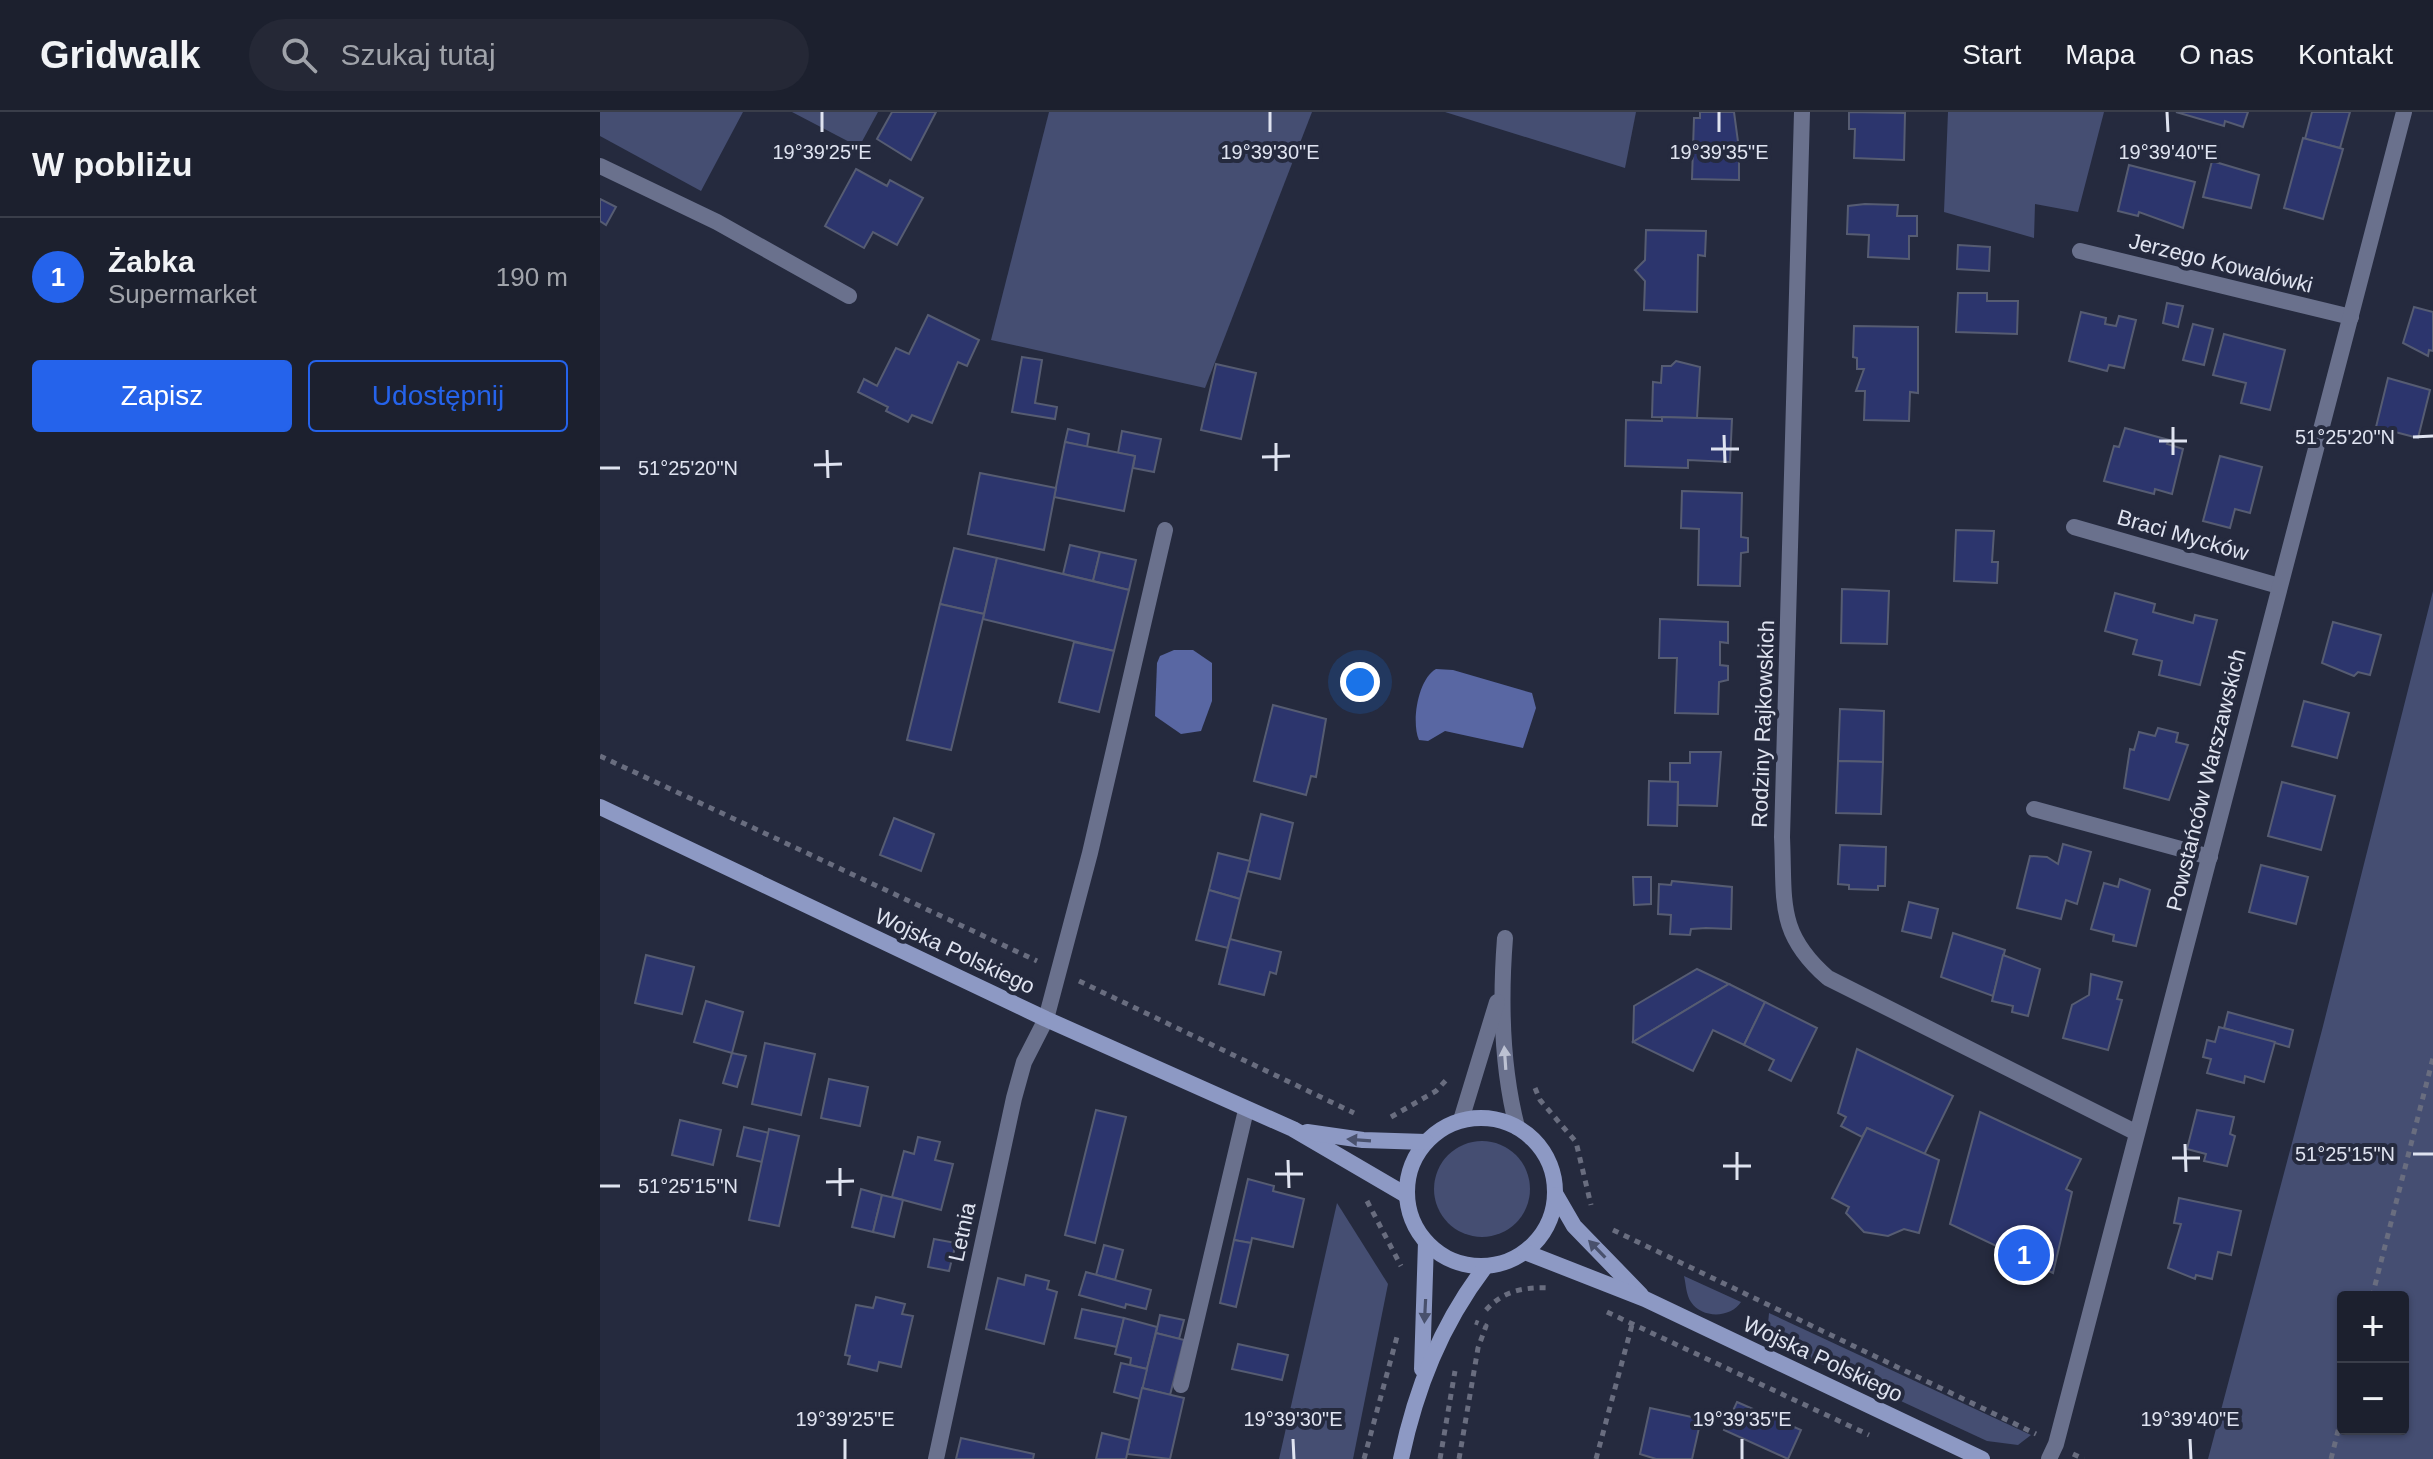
<!DOCTYPE html>
<html lang="pl">
<head>
<meta charset="utf-8">
<style>
	:root { --surface:#1c202e; --page:#252836; --text:#f1f3f6; --muted:#a0a3aa; --line:#3a3e4a; --accent:#2563eb }
	body { margin:0; font-family:Helvetica,sans-serif; background:var(--page); color:var(--text) }
	.controls { position:absolute; right:24px; bottom:24px; display:grid; overflow:hidden; border-radius:8px; box-shadow:0 2px 6px #0004 }
	.controls button { width:72px; height:72px; display:grid; place-items:center; padding:0; border:0; border-bottom:2px solid var(--line); background:var(--surface); color:var(--text); font:40px sans-serif }
	.you { position:absolute; left:760px; top:570px; width:28px; height:28px; margin:-20px; border:6px solid #fff; border-radius:50%; background:#1a73e8; box-shadow:0 0 0 12px #1a73e833 }
	.badge { display:grid; place-items:center; width:52px; height:52px; border-radius:50%; background:var(--accent); color:#fff; font-size:26px; font-weight:700 }
	.pin { position:absolute; translate:-50% -50%; border:4px solid #fff; box-shadow:0 2px 8px #0006 }
	.list { margin:0; padding:0; list-style:none }
	h2 { display:flex; justify-content:space-between; align-items:center; height:104px; margin:0; padding:0 32px; font-size:34px }
	h2 small { font-size:26px; font-weight:400; color:var(--muted) }
	.list li { display:grid; grid-template-columns:52px 1fr auto; gap:24px; align-items:center; box-sizing:border-box; height:120px; padding:0 32px; border-top:2px solid var(--line) }
	.list b { display:block; font-size:30px; white-space:nowrap }
	.list p { margin:0; font-size:26px; white-space:nowrap; color:var(--muted) }
	.list em { font-size:26px; font-style:normal; color:var(--muted) }
	.actions { display:flex; gap:16px; padding:24px 32px }
	.actions a { flex:1; padding:18px 0; border:2px solid var(--accent); border-radius:8px; text-align:center; font-size:28px; color:var(--accent) }
	.actions .main { background:var(--accent); color:#fff }
	.icon { flex:none; width:44px; height:44px; fill:none; stroke:currentColor; stroke-width:2; stroke-linecap:round; stroke-linejoin:round }
	.map { position:relative; flex:none; width:1833px; height:1347px; overflow:hidden }
	header { display:flex; align-items:center; gap:48px; box-sizing:border-box; height:112px; padding:0 40px; background:var(--surface); border-bottom:2px solid var(--line) }
	header strong { font-size:38px }
	nav { display:flex; gap:44px; margin-inline-start:auto; font-size:28px }
	.search { width:560px; height:72px; background:var(--page); display:flex; align-items:center; gap:20px; box-sizing:border-box; padding:0 28px; border-radius:44px; color:var(--muted); font-size:30px }
	main { display:flex }
	aside { flex:1; background:var(--surface) }
	.map>svg:first-child { display:block }
</style>
</head>
<body>
<header>
<strong>Gridwalk</strong>
<div class="search"><svg class="icon" aria-label="search" viewBox="0 0 24 24"><circle cx="10" cy="10" r="6"/><path d="M15 15l6 6"/></svg>Szukaj tutaj</div>
<nav><a>Start</a><a>Mapa</a><a>O nas</a><a>Kontakt</a></nav>
</header>
<main>
<aside>
<h2>W pobliżu<small></small></h2>
<ul class="list">
<li><span class="badge">1</span><div><b>Żabka</b><p>Supermarket</p></div><em>190 m</em></li>
</ul>
<div class="actions"><a class="main">Zapisz</a><a>Udostępnij</a></div>
</aside>
<div class="map">
<svg width="1833" height="1347" viewBox="0 0 1833 1347">
	<rect width="100%" height="100%" fill="#252a3e"/>
	<!-- green -->
	<g fill="#454e72" fill-rule="evenodd">
		<polygon points="0,0 143,0 101,79 0,24"/>
		<polygon points="192,0 278,0 259,35"/>
		<polygon points="449,0 712,0 605,276 391,228"/>
		<polygon points="845,0 1036,0 1025,56"/>
		<polygon points="1348,0 1504,0 1478,100 1435,92 1434,126 1344,100"/>
		<path d="M1833,479V1347H1608L1722,918ZM1743,1185H1803V1317H1743Z"/>
		<circle cx="882" cy="1077" r="48"/>
		<polygon points="737,1091 788,1172 753,1347 679,1347"/>
		<path d="M1084,1164L1141,1190C1131,1206 1102,1207 1091,1190C1086,1183 1086,1172 1084,1164Z"/>
		<polygon points="1169,1201 1431,1323 1418,1333 1387,1329 1178,1232 1167,1223"/>
	</g>
	<!-- water -->
	<g fill="#5967a3">
		<polygon points="574,538 593,538 612,551 612,589 601,619 581,622 555,604 557,551 560,544"/>
		<path d="M836,557L853,558L932,581L936,596L923,636L845,619L828,629L819,628C811,610 818,567 836,557Z"/>
	</g>
	<!-- building -->
	<g fill="#2c356d" stroke="#565c72" stroke-width="2">
		<polygon points="292,0 336,0 311,48 277,27"/>
		<polygon points="1100,0 1134,0 1139,37 1093,36 1094,6 1100,6"/>
		<polygon points="1249,0 1305,1 1304,48 1254,46 1255,17 1249,17"/>
		<polygon points="1576,0 1648,0 1643,15 1625,9 1624,14"/>
		<polygon points="1712,0 1750,0 1740,36 1705,27"/>
		<polygon points="1703,26 1743,37 1723,107 1684,96"/>
		<polygon points="1093,36 1139,37 1139,68 1092,67"/>
		<polygon points="1612,49 1659,63 1651,96 1603,85"/>
		<polygon points="1529,53 1595,70 1583,116 1539,100 1538,104 1518,99"/>
		<polygon points="256,57 287,74 290,68 323,86 297,133 273,120 264,136 225,114"/>
		<polygon points="0,87 16,95 6,113 0,109"/>
		<polygon points="1265,92 1298,93 1297,104 1317,104 1317,124 1309,124 1309,147 1268,145 1269,123 1247,122 1248,94"/>
		<polygon points="1046,118 1106,119 1105,144 1098,143 1097,200 1044,198 1045,169 1035,158 1045,148"/>
		<polygon points="1358,133 1390,135 1389,159 1357,157"/>
		<polygon points="1358,181 1387,181 1387,189 1418,189 1417,222 1356,220"/>
		<polygon points="1567,191 1583,194 1578,215 1563,211"/>
		<polygon points="1814,195 1833,200 1833,239 1829,238 1828,244 1803,231"/>
		<polygon points="1481,200 1506,206 1505,212 1516,214 1519,204 1536,208 1524,256 1509,253 1507,259 1469,249"/>
		<polygon points="328,203 379,228 367,254 358,250 332,311 312,303 308,310 286,299 288,295 258,280 264,267 277,274 296,236 309,242"/>
		<polygon points="1593,212 1613,217 1604,253 1583,248"/>
		<polygon points="1254,214 1318,215 1318,281 1310,280 1309,309 1264,308 1265,279 1256,279 1264,257 1257,257 1257,246 1253,245"/>
		<polygon points="1624,222 1685,238 1670,298 1641,291 1646,271 1613,263"/>
		<polygon points="422,245 442,248 435,291 457,295 455,307 412,300"/>
		<polygon points="1076,249 1100,255 1097,306 1052,305 1053,270 1061,271 1062,254 1071,254"/>
		<polygon points="616,252 656,261 641,327 601,318"/>
		<polygon points="1788,266 1830,278 1818,326 1776,315"/>
		<polygon points="1062,305 1132,307 1130,350 1088,348 1088,356 1025,354 1026,308 1062,309"/>
		<polygon points="1525,316 1569,328 1567,332 1583,337 1572,382 1555,377 1554,382 1504,369 1514,334 1519,335"/>
		<polygon points="468,317 489,322 487,335 465,330"/>
		<polygon points="522,319 561,327 554,360 533,356 535,344 518,341"/>
		<polygon points="465,330 535,344 524,399 454,385"/>
		<polygon points="1620,344 1662,355 1650,401 1635,397 1630,416 1603,409"/>
		<polygon points="380,361 456,376 444,438 368,422"/>
		<polygon points="1082,379 1142,381 1141,425 1148,426 1148,440 1141,441 1140,474 1098,473 1099,417 1081,416"/>
		<polygon points="1356,418 1394,419 1392,450 1398,450 1397,471 1354,469"/>
		<polygon points="470,433 500,440 493,469 463,462"/>
		<polygon points="354,436 397,446 384,502 340,492"/>
		<polygon points="500,440 536,448 529,478 493,469"/>
		<polygon points="397,446 529,478 514,539 383,507"/>
		<polygon points="1242,477 1289,479 1287,532 1241,531"/>
		<polygon points="1515,481 1555,492 1553,500 1593,511 1595,503 1617,508 1600,573 1559,563 1562,549 1533,542 1537,528 1505,519"/>
		<polygon points="340,492 384,502 351,638 307,628"/>
		<polygon points="1060,507 1128,510 1128,531 1120,530 1120,553 1128,554 1128,568 1119,570 1118,602 1075,601 1077,546 1059,546"/>
		<polygon points="1733,510 1781,523 1770,563 1758,560 1754,564 1722,551"/>
		<polygon points="474,530 514,539 499,600 459,590"/>
		<polygon points="1704,589 1749,601 1737,646 1692,634"/>
		<polygon points="673,593 726,607 716,665 711,664 706,683 654,669"/>
		<polygon points="1240,597 1284,599 1283,650 1238,649"/>
		<polygon points="1558,616 1578,621 1576,630 1588,633 1569,688 1524,676 1530,637 1534,638 1539,620 1555,624"/>
		<polygon points="1090,640 1121,640 1117,694 1078,693 1078,670 1070,670 1070,651 1090,651"/>
		<polygon points="1238,649 1283,650 1281,702 1236,701"/>
		<polygon points="1049,669 1078,670 1077,714 1048,713"/>
		<polygon points="1682,670 1735,684 1721,738 1668,724"/>
		<polygon points="661,702 693,711 680,767 647,759"/>
		<polygon points="294,706 334,722 321,759 280,743"/>
		<polygon points="1463,732 1491,740 1477,792 1466,788 1461,807 1417,796 1430,744 1447,745 1458,752"/>
		<polygon points="1240,733 1286,735 1285,774 1278,774 1278,778 1249,777 1249,773 1238,772"/>
		<polygon points="618,741 650,749 640,787 609,778"/>
		<polygon points="1661,753 1708,765 1696,812 1649,800"/>
		<polygon points="1033,765 1051,765 1051,792 1034,793"/>
		<polygon points="1520,767 1550,778 1536,834 1513,829 1514,823 1491,817 1504,771 1518,775"/>
		<polygon points="1072,769 1132,775 1131,817 1106,816 1091,817 1090,823 1070,822 1071,803 1058,802 1059,772 1071,773"/>
		<polygon points="609,778 640,787 628,836 596,828"/>
		<polygon points="1309,790 1338,797 1331,826 1302,819"/>
		<polygon points="1353,821 1405,838 1393,884 1341,865"/>
		<polygon points="630,827 681,840 676,862 670,860 664,883 619,872"/>
		<polygon points="46,843 94,855 82,902 35,891"/>
		<polygon points="1403,843 1440,857 1428,904 1412,900 1413,894 1392,889"/>
		<polygon points="1097,857 1129,872 1033,930 1034,894"/>
		<polygon points="1491,862 1522,870 1517,887 1522,888 1508,938 1463,926 1472,893 1489,883"/>
		<polygon points="1129,872 1165,890 1144,933 1113,918 1093,959 1033,930"/>
		<polygon points="106,889 143,900 132,941 94,930"/>
		<polygon points="1165,890 1217,916 1191,969 1169,958 1174,948 1144,933"/>
		<polygon points="1628,900 1693,918 1689,935 1624,916"/>
		<polygon points="1619,915 1675,930 1664,970 1645,964 1644,971 1607,961 1611,947 1603,945 1607,928 1615,930"/>
		<polygon points="165,931 215,942 201,1003 152,992"/>
		<polygon points="1257,937 1353,984 1324,1043 1267,1016 1262,1025 1241,1014 1246,1005 1238,1001"/>
		<polygon points="132,941 146,944 137,975 123,971"/>
		<polygon points="229,967 268,975 260,1014 221,1006"/>
		<polygon points="496,998 526,1005 495,1131 465,1123"/>
		<polygon points="1597,998 1634,1005 1630,1022 1635,1024 1627,1054 1604,1049 1606,1042 1587,1037"/>
		<polygon points="1380,1000 1481,1047 1466,1077 1472,1080 1453,1161 1350,1112"/>
		<polygon points="80,1008 121,1018 113,1053 72,1043"/>
		<polygon points="144,1015 169,1021 162,1050 137,1044"/>
		<polygon points="1267,1016 1339,1048 1319,1121 1304,1117 1288,1124 1264,1120 1246,1101 1249,1095 1232,1086"/>
		<polygon points="169,1017 199,1024 179,1114 149,1108"/>
		<polygon points="318,1025 340,1030 335,1048 353,1052 341,1098 292,1085 304,1039 314,1042"/>
		<polygon points="648,1067 674,1074 673,1079 704,1087 693,1135 652,1126 651,1131 634,1128"/>
		<polygon points="261,1077 282,1083 273,1120 252,1115"/>
		<polygon points="282,1083 303,1088 294,1125 273,1120"/>
		<polygon points="1579,1086 1641,1099 1631,1143 1618,1140 1612,1167 1596,1163 1595,1167 1568,1156 1581,1112 1574,1111"/>
		<polygon points="334,1127 356,1131 349,1159 328,1155"/>
		<polygon points="634,1128 651,1131 636,1195 620,1191"/>
		<polygon points="504,1133 523,1138 515,1168 496,1163"/>
		<polygon points="486,1160 551,1178 546,1197 526,1192 525,1196 479,1183"/>
		<polygon points="426,1163 449,1169 447,1177 457,1180 444,1232 386,1217 398,1166 424,1173"/>
		<polygon points="276,1185 305,1192 302,1202 313,1204 301,1255 279,1250 277,1259 248,1252 250,1244 245,1243 256,1193 273,1196"/>
		<polygon points="482,1197 524,1206 517,1235 475,1226"/>
		<polygon points="560,1203 584,1208 579,1227 556,1221"/>
		<polygon points="524,1206 557,1215 547,1257 530,1253 531,1246 515,1242"/>
		<polygon points="556,1221 584,1228 570,1283 542,1276"/>
		<polygon points="638,1232 688,1243 682,1268 632,1257"/>
		<polygon points="521,1251 547,1257 540,1287 514,1280"/>
		<polygon points="542,1276 584,1286 570,1347 527,1342"/>
		<polygon points="1137,1290 1201,1318 1188,1347 1124,1318"/>
		<polygon points="1050,1296 1101,1307 1092,1347 1056,1347 1040,1342"/>
		<polygon points="502,1321 530,1328 526,1347 496,1347"/>
		<polygon points="361,1326 434,1342 433,1347 356,1347"/>
	</g>
	<g fill="none" stroke-linecap="round" stroke-linejoin="round">
		<!-- path -->
		<g stroke="#696d7f" stroke-width="5" stroke-dasharray="6 6" stroke-linecap="butt">
			<polyline points="0,644 437,849"/>
			<polyline points="479,869 754,1001"/>
			<polyline points="935,976 940,988 976,1030 991,1093"/>
			<polyline points="791,1005 836,979 848,966"/>
			<polyline points="767,1089 801,1154"/>
			<polyline points="1013,1118 1436,1322"/>
			<polyline points="1772,1185 1833,946"/>
			<path d="M886,1198C904,1178 925,1175 950,1176"/>
			<polyline points="1007,1200 1269,1323"/>
			<polyline points="1473,1342 1484,1347"/>
			<polyline points="764,1347 798,1221"/>
			<polyline points="840,1347 855,1259"/>
			<polyline points="859,1347 878,1236 886,1214 875,1210"/>
			<polyline points="996,1347 1032,1213"/>
			<polyline points="1731,1347 1743,1299"/>
		</g>
		<!-- lane -->
		<g stroke="#6a718d" stroke-width="16">
			<path d="M905,826C900,890 901,953 917,1015"/>
			<polyline points="446,907 490,741 565,418"/>
			<polyline points="861,1008 897,890"/>
			<polyline points="581,1273 646,998"/>
		</g>
		<!-- street -->
		<g stroke="#6a718d" stroke-width="16">
			<path d="M1202,0L1182,725C1185,789 1176,821 1228,866L1535,1020"/>
			<polyline points="0,54 117,110 249,184"/>
			<polyline points="1480,139 1751,205"/>
			<polyline points="1474,415 1679,474"/>
			<polyline points="1434,697 1610,745"/>
			<polyline points="336,1347 414,986 424,950 446,907"/>
			<polyline points="1449,1347 1456,1332 1804,0"/>
		</g>
		<!-- secondary -->
		<g stroke="#8d99c4" stroke-width="16">
			<polyline points="0,695 446,907 693,1017 806,1083"/>
			<circle cx="881" cy="1080" r="74"/>
			<polyline points="707,1020 763,1028 826,1030"/>
			<polyline points="956,1083 974,1114 1041,1183"/>
			<polyline points="925,1140 1045,1187 1382,1347"/>
			<polyline points="822,1257 826,1130"/>
			<path d="M801,1347C816,1276 841,1213 885,1155"/>
		</g>
	</g>
	<!-- one-way arrows -->
	<defs><path id="oneway-solid" d="M-6-.8H1V-3.2L6.5 0L1 3.2V.8H-6Z" transform="scale(2)"/></defs>
	<use fill="#bcc1d2" href="#oneway-solid" transform="translate(905 946) rotate(-94)"/>
	<g fill="#49516d">
		<use href="#oneway-solid" transform="translate(759 1028) rotate(-176)"/>
		<use href="#oneway-solid" transform="translate(997 1137) rotate(-134)"/>
		<use href="#oneway-solid" transform="translate(825 1199) rotate(93)"/>
	</g>
	<!-- ticks -->
	<path fill="none" stroke="#dfe3f0" stroke-width="3" d="M222,0V20M670,0V20M1119,0V20M1567,0L1568,20M1573,315V343M1124,323L1125,351M1813,325L1833,324M1559,329H1587M676,331V359M1111,337H1139M227,338L228,366M662,345L690,344M214,353L242,352M0,356H20M1585,1032L1586,1060M1137,1040V1068M1813,1042H1833M1572,1046H1600M688,1048L689,1076M1123,1054H1151M240,1056V1084M675,1062H703M226,1070L254,1069M0,1074H20M245,1327V1347M693,1327L694,1347M1142,1327V1347M1590,1327L1591,1347"/>
	<g text-anchor="middle" dominant-baseline="central" stroke-width="8" stroke-linejoin="round" paint-order="stroke">
		<!-- street labels -->
		<g font-size="22" fill="#dfe3f0" stroke="#252a3e">
			<text transform="translate(1621 151) rotate(14)">Jerzego Kowalówki</text>
			<text transform="translate(1583 423) rotate(16)">Braci Mycków</text>
			<text transform="translate(1163 612) rotate(-88)">Rodziny Rajkowskich</text>
			<text transform="translate(1606 668) rotate(-76)">Powstańców Warszawskich</text>
			<text transform="translate(355 839) rotate(25)">Wojska Polskiego</text>
			<text transform="translate(362 1120) rotate(-78)">Letnia</text>
			<text transform="translate(1223 1247) rotate(25)">Wojska Polskiego</text>
		</g>
	</g>
	<g font-size="20" text-anchor="middle" fill="#dfe3f0" stroke="#252a3e" stroke-width="8" stroke-linejoin="round" paint-order="stroke">
		<text x="222" y="47">19°39'25"E</text>
		<text x="670" y="47">19°39'30"E</text>
		<text x="1119" y="47">19°39'35"E</text>
		<text x="1568" y="47">19°39'40"E</text>
		<text x="1745" y="332">51°25'20"N</text>
		<text x="88" y="363">51°25'20"N</text>
		<text x="1745" y="1049">51°25'15"N</text>
		<text x="88" y="1081">51°25'15"N</text>
		<text x="245" y="1314">19°39'25"E</text>
		<text x="693" y="1314">19°39'30"E</text>
		<text x="1142" y="1314">19°39'35"E</text>
		<text x="1590" y="1314">19°39'40"E</text>
	</g>
</svg>
<div class="controls">
<button>+</button>
<button>−</button>
</div>
<div class="you"></div>
<div class="pin badge" style="left:1424px;top:1143px">1</div>
</div>
</main>
</body>
</html>
